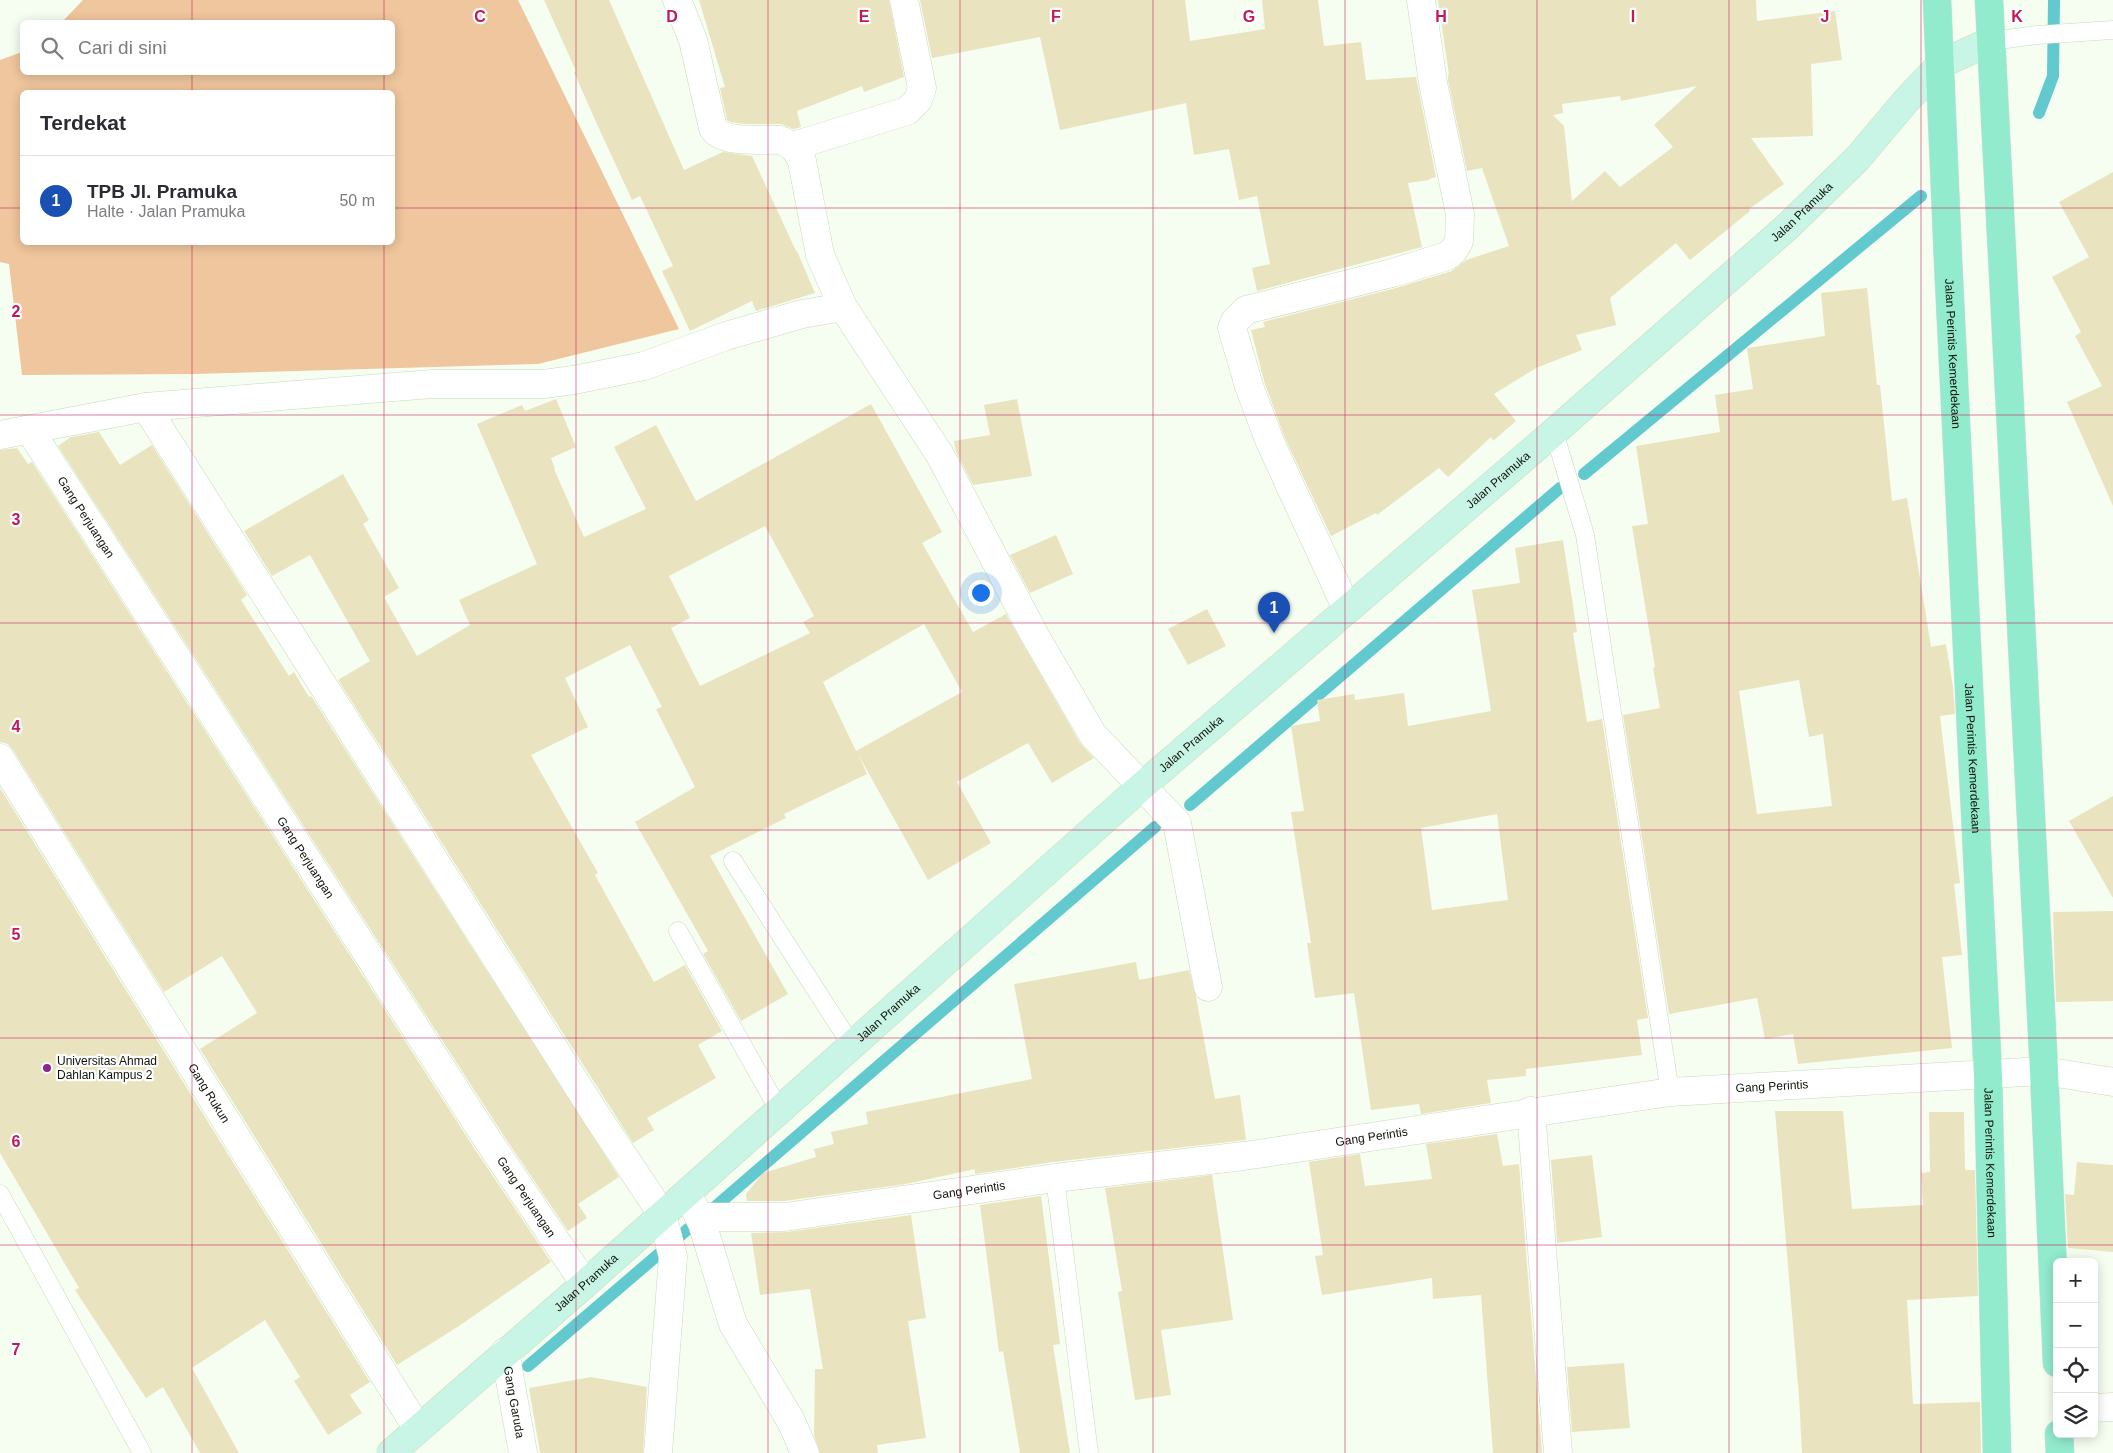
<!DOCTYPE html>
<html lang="id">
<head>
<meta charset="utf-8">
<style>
	:root { --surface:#fff; --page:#f2f2f3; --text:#2b2b33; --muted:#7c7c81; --line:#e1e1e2; --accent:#111827 }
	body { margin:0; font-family:Arial,sans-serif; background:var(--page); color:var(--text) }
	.controls { position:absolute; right:15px; bottom:15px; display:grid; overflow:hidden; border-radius:8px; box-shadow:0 2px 12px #0003 }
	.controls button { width:45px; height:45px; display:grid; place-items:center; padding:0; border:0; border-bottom:1px solid var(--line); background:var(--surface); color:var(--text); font:25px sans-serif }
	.you { position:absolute; left:980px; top:592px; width:18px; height:18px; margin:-12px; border:4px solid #fff; border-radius:50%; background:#1a73e8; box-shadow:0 0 0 8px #1a73e833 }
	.badge { display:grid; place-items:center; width:32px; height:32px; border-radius:50%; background:var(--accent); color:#fff; font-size:16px; font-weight:700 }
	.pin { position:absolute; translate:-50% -41px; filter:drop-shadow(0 1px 2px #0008) }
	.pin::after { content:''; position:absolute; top:26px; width:18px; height:15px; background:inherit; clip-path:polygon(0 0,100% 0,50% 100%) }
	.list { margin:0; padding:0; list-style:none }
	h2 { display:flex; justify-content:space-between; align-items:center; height:65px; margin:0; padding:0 20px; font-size:21px }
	h2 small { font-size:16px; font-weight:400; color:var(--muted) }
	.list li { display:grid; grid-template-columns:32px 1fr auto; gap:15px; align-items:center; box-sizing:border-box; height:90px; padding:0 20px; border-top:1px solid var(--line) }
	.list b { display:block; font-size:19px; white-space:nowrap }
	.list p { margin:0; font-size:16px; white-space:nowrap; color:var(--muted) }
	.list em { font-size:16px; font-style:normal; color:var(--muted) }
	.icon { flex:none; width:28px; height:28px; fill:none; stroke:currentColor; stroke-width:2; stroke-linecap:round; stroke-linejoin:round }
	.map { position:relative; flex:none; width:2113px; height:1453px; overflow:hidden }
	.search { position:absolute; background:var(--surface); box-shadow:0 2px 12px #0003; left:20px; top:20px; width:375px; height:55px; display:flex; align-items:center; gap:12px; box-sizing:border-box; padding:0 18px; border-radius:8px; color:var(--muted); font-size:19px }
	.panel { position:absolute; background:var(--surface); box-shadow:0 2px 12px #0003; left:20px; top:90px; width:375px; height:155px; border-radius:8px }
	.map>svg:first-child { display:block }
</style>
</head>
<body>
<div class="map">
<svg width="2113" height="1453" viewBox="0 0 2113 1453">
	<rect width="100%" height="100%" fill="#f6fef1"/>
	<!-- green -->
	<path fill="#efc69d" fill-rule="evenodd" d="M83,0H518L679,329L538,364L194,374L22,375L9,264L0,262V60L22,52V72H392V22H62ZM22,92H392V242H22Z"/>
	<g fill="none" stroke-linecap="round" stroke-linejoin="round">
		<!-- stream -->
		<g stroke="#62cacf" stroke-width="12">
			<polyline points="2039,113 2053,76 2054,0"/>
			<polyline points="1584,474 1921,196"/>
			<polyline points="1190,805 1560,488"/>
			<polyline points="708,1213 1155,827"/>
			<polyline points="528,1366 688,1229"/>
		</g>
	</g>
	<!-- building -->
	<g fill="#e9e4bf" fill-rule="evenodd">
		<polygon points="544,0 609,0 684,170 723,152 752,156 796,251 797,251 815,293 756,311 752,301 690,331 662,271 673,266 640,196 632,200 596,122 574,72 576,71"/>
		<polygon points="699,0 889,0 904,77 864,92 862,86 797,111 801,127 794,129 781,124 745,124 730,122 727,120 720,88 725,87"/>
		<polygon points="920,0 1185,0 1190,41 1265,29 1262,0 1318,0 1324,46 1361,42 1366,80 1416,77 1436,177 1429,179 1429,180 1408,183 1422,247 1257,291 1252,268 1270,264 1257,196 1239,200 1229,149 1194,155 1186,103 1060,130 1040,37 932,58"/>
		<path d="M1438,0H1756L1757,21L1835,11L1842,60L1811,64L1813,136L1751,138L1784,184L1749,209L1750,211L1690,260L1676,243L1610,298L1616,325L1576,335L1582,350L1536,368L1494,394L1516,421L1493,441L1491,437L1448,477L1439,468L1377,515L1376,513L1331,536L1284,436L1264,381L1251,330L1265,327L1263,322L1396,288L1452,271L1466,260L1509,246L1482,168L1467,171L1448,80V75H1449ZM1697,86L1654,125L1673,147L1620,187L1605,171L1572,201L1564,126L1553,115L1563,113L1562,104L1620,96L1621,101Z"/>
		<polygon points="2113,172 2113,506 2067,402 2102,386 2075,336 2081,332 2052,277 2089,257 2059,202"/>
		<path d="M1867,288L1877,385H1880L1892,501L1907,498L1931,647L1946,644L1953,687L1955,714L1940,716L1960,883L1954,884L1962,955L1942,957L1952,1048L1798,1064L1793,1034L1765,1039L1757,998L1669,1014L1623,715L1660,708L1653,668L1655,667L1632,526L1648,524L1636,446L1720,432L1715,395L1753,389L1747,348L1825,336L1821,293ZM1799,680L1809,737L1823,734L1832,806L1757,814L1739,691Z"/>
		<path d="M556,399L576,447L551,458L555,469H554L584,537L646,509L614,447L656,425L696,501L871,404L942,532L922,543L973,632L1006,614L1080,743L1094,758L1052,783L1028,743L957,782L991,843L928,880L858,754L867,774L784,814L786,818L710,856L788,994L741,1021L703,954L708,951L635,822L695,787L656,709L662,707L630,645L565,678L588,727L531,755L598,873L595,875L654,982L685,965L722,1031L698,1045L716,1078L647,1118L654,1130L633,1143L338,680L370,661L310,555L272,576L244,531L343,474L369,520L363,524L399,588L384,597L417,656L470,625L459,600L537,564L477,424L522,405L525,411ZM765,526L814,616L803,622L810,633L700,686L671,628L690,618L669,576ZM924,624L962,692L856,751L823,682Z"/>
		<polygon points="1017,399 1032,476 973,485 956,452 954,441 990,435 984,405"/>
		<polygon points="99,432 120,465 152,445 247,595 241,600 289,676 294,672 309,697 311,696 619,1177 578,1204 587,1218 568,1231 502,1133 58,446 71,437"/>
		<polygon points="17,448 28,464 32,462 476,1151 551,1262 459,1326 397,1365 200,1049 257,1013 222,956 164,992 13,750 8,744 0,742 0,450"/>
		<polygon points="1056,535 1073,574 1030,593 1010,555"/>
		<path d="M1563,540L1577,632L1573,633L1587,722L1602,719L1648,1018L1637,1020L1642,1055L1526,1069V1076L1487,1080L1491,1103L1421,1114L1419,1104L1371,1110L1354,993L1315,998L1307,943H1311L1291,812L1304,811L1291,726L1320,721L1317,700L1354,694L1355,700L1404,693L1408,726L1491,711L1472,590L1520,583L1515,548ZM1497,814L1508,900L1432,910L1421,828Z"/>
		<polygon points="1207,609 1226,646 1188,665 1168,629"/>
		<polygon points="0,788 370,1382 350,1395 362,1413 328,1435 294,1381 300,1377 265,1320 192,1368 239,1453 200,1453 163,1387 146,1398 75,1290 79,1288 0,1153"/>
		<polygon points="2113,796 2113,898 2069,821"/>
		<polygon points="2113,911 2113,1001 2056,1002 2053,912"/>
		<polygon points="1136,962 1139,980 1189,970 1196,997 1215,1099 1240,1095 1246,1140 1053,1162 975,1174 975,1169 906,1184 784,1201 747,1201 746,1194 763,1173 816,1157 814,1149 834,1144 831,1132 868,1124 866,1112 1032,1079 1014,984"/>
		<polygon points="1775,1111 1843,1111 1852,1209 1923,1205 1921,1173 1930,1172 1929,1112 1964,1112 1965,1170 1975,1170 1978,1296 1907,1300 1913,1404 1980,1402 1981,1453 1802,1453 1799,1397"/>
		<polygon points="1497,1134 1503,1166 1519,1164 1542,1453 1493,1453 1481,1295 1433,1299 1432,1278 1322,1295 1315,1256 1323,1255 1309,1162 1360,1154 1365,1186 1432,1179 1426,1144"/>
		<polygon points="1592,1155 1602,1237 1557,1243 1551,1160"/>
		<polygon points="2077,1162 2113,1165 2113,1252 2068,1248 2065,1194 2074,1195"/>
		<polygon points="1212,1175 1233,1320 1161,1330 1171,1395 1135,1400 1118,1292 1122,1291 1105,1188"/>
		<polygon points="1041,1196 1060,1344 1053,1345 1070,1453 1020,1453 1003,1351 999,1352 980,1205"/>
		<polygon points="911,1215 926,1318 908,1321 926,1438 877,1445 878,1453 820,1453 814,1435 815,1369 823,1369 810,1289 760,1295 751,1233 787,1232"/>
		<polygon points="1624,1363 1630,1428 1572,1432 1567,1367"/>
		<polygon points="591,1377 647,1387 643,1453 540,1453 529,1388"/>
	</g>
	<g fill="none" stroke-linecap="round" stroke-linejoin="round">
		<!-- lane casing -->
		<g stroke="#c6dbba" stroke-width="19">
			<g id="lane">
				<polyline points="1991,41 2037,35 2113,30"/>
				<polyline points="1554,432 1585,535 1670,1092"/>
				<polyline points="733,861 852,1046"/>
				<polyline points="678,931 779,1110"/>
				<polyline points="1055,1178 1089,1453"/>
				<polyline points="0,1194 142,1453"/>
			</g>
		</g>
		<!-- street casing -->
		<g stroke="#c6dbba" stroke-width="29">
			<g id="street">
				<path d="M677,0L693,40L713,128C723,144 762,139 780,140C792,144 797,150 802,161L820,255L843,307L940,455L1034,634L1093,735L1177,823L1208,987"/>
				<polyline points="793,146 907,111 918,100 922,88 904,0"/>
				<polyline points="146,407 598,1118 662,1214 673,1257 658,1453"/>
				<path id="s1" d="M29,429L489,1142L585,1284"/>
				<polyline points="0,435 146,407 432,384 543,384 574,380 644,366 726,336 802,314 843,307"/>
				<polyline points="1347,609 1270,442 1249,386 1232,328 1235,321 1246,310 1392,273 1447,256 1454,250 1459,241 1460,214 1433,83 1421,0"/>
				<path id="s2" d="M0,758L418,1429"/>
				<polyline points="1531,1111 1558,1453"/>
				<polyline points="692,1203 702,1223 733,1324 791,1421 805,1453"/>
				<path id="s3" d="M699,1217H785L1055,1178L1244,1156L1670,1092L2044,1071L2113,1082"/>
				<path id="s4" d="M505,1352L523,1453"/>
				<polyline points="2094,1408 2113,1407"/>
			</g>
		</g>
		<!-- secondary casing -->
		<g stroke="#c6dbba" stroke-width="29">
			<g id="secondary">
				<path id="s5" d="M391,1453L585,1284L1142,786L1554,432L1787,227L1857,159L1905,102L1941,64L1991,41"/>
			</g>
		</g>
		<!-- primary casing -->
		<g stroke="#dddedd" stroke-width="29">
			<g id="primary">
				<path id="s6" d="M1937,0L1948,260L1988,1076L1997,1453"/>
				<polyline points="1989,0 2044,1071 2057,1363"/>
				<polyline points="2059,1434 2060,1453"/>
			</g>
		</g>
		<!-- lane -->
		<use href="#lane" stroke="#fff" stroke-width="18"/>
		<!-- street -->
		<use href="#street" stroke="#fff" stroke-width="28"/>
		<!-- secondary -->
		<use href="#secondary" stroke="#c9f5e6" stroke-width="28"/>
		<!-- primary -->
		<use href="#primary" stroke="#92ebcd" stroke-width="28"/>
	</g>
	<!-- grid -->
	<path fill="none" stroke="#c2185b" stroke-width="1" stroke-opacity="0.55" d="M192,0V22M384,0V22M576,0V1453M768,0V1453M960,0V1453M1153,0V1453M1345,0V1453M1537,0V1453M1729,0V1453M1921,0V1453M192,72V92M384,72V92M0,208H22M392,208H2113M192,242V1453M384,242V1453M0,415H2113M0,623H2113M0,830H2113M0,1038H2113M0,1245H2113"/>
	<!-- markers -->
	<circle fill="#8c258c" stroke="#fff" stroke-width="2" cx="47" cy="1068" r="5"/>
	<g text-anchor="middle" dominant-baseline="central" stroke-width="4.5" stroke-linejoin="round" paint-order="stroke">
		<!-- street labels -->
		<g font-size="12" fill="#0d1409" stroke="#fff">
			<text stroke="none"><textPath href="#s5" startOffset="1879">Jalan Pramuka</textPath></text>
			<text stroke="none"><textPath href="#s6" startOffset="354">Jalan Perintis Kemerdekaan</textPath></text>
			<text stroke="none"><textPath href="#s5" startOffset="1474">Jalan Pramuka</textPath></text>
			<text stroke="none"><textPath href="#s1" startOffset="105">Gang Perjuangan</textPath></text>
			<text stroke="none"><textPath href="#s5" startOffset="1069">Jalan Pramuka</textPath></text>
			<text stroke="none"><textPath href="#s6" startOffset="759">Jalan Perintis Kemerdekaan</textPath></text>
			<text stroke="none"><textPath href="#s1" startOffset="510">Gang Perjuangan</textPath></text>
			<text stroke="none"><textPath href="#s5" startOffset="664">Jalan Pramuka</textPath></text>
			<text stroke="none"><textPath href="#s3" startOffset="1082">Gang Perintis</textPath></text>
			<text stroke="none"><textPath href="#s2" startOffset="395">Gang Rukun</textPath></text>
			<text stroke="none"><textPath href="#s3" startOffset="678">Gang Perintis</textPath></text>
			<text stroke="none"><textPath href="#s6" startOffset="1164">Jalan Perintis Kemerdekaan</textPath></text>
			<text stroke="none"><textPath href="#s3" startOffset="272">Gang Perintis</textPath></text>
			<text stroke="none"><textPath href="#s1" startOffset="915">Gang Perjuangan</textPath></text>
			<text stroke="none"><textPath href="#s5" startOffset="259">Jalan Pramuka</textPath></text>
			<text stroke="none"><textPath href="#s4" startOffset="51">Gang Garuda</textPath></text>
		</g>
		<!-- poi labels -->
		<g font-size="12" fill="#0d1409" stroke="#fff" text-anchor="start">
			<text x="57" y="1061">Universitas Ahmad<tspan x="57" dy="14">Dahlan Kampus 2</tspan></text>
		</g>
	</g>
	<g font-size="16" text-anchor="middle" font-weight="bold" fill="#c2185b" stroke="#fff" stroke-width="4.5" stroke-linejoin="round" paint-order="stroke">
		<text x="480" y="22">C</text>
		<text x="672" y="22">D</text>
		<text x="864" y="22">E</text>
		<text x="1056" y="22">F</text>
		<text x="1249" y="22">G</text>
		<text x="1441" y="22">H</text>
		<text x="1633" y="22">I</text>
		<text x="1825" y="22">J</text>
		<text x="2017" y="22">K</text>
		<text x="16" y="317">2</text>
		<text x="16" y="525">3</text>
		<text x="16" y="732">4</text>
		<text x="16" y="940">5</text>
		<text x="16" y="1147">6</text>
		<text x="16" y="1355">7</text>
	</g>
</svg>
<div class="controls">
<button>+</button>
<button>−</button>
<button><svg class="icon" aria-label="locate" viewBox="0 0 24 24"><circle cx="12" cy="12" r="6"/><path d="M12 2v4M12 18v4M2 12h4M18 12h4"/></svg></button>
<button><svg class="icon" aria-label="layers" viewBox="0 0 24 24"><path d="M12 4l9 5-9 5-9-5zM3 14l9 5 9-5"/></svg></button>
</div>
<div class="you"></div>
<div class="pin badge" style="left:1274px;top:633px;background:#1a4fb4">1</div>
<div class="search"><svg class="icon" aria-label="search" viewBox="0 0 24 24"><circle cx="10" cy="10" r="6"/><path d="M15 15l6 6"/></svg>Cari di sini</div>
<section class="panel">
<h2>Terdekat<small></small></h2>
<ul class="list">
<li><span class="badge" style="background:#1a4fb4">1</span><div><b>TPB Jl. Pramuka</b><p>Halte · Jalan Pramuka</p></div><em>50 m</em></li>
</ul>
</section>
</div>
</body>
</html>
